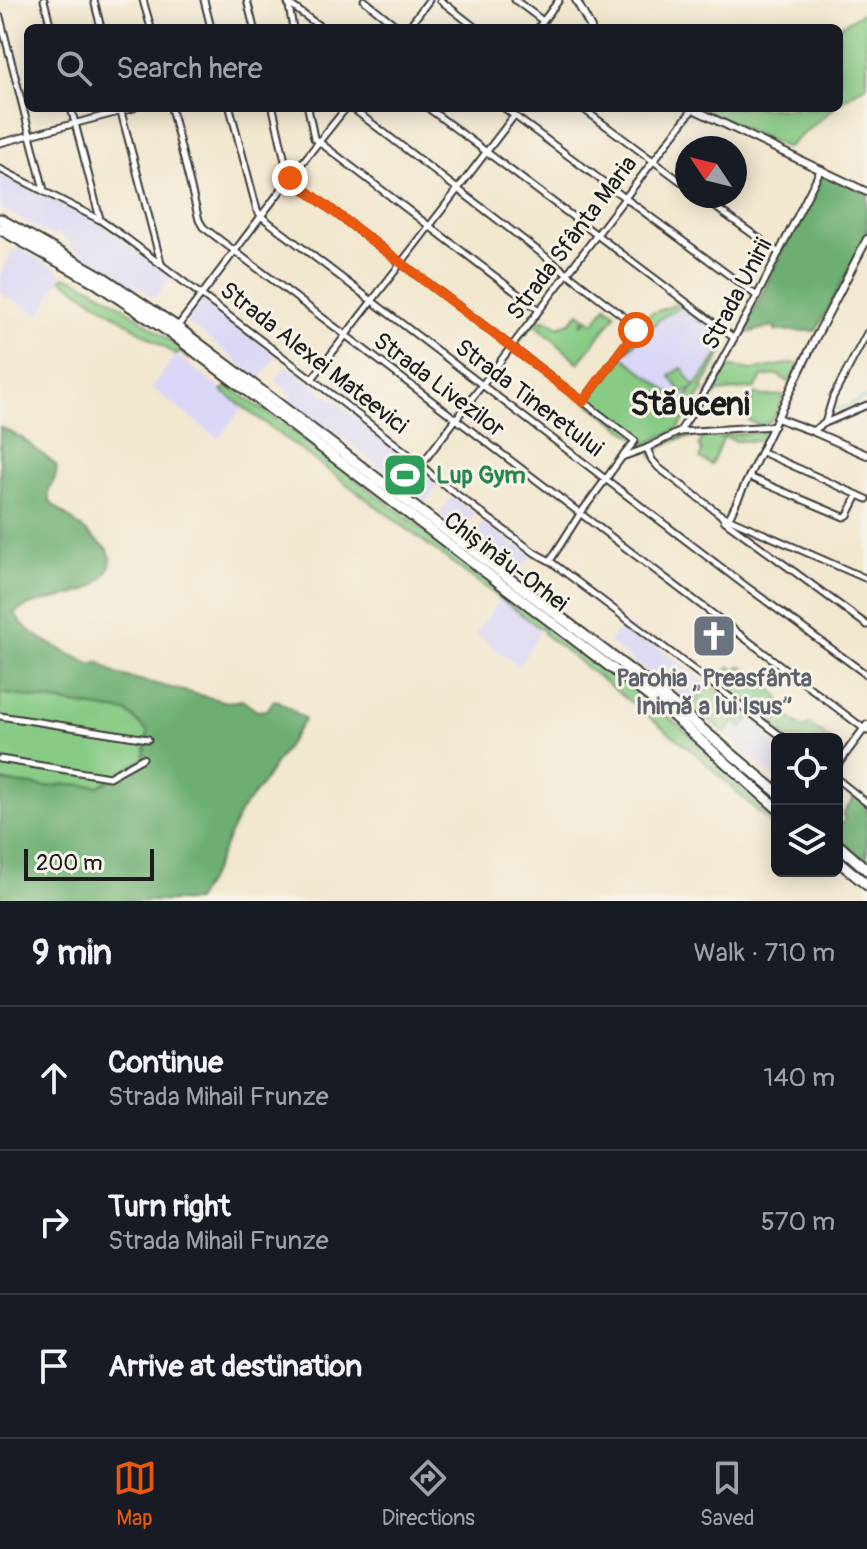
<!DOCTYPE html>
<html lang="en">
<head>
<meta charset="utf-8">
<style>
	:root { --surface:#171b24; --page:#242831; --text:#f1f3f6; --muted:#9ea1a6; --line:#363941; --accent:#ea580c }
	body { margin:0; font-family:Pangolin,sans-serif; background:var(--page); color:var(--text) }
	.controls { position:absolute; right:24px; bottom:24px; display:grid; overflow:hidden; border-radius:12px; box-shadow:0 4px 20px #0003 }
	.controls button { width:72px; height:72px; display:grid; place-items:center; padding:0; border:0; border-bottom:2px solid var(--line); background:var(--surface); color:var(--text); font:40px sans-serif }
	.compass { position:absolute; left:675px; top:136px; width:72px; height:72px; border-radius:50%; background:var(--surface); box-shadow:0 4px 20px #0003; rotate:305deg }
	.scale { position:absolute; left:24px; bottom:20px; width:130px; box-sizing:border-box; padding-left:8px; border:4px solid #1c1c1c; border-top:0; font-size:22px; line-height:28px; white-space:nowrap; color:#1c1c1c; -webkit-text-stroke:6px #f7f3e8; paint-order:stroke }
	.stop { position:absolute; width:24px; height:24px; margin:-18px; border:6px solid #ea580c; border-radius:50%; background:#fff }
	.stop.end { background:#ea580c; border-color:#fff; box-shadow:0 2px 8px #0008 }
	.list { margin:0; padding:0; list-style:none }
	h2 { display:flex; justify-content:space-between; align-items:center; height:104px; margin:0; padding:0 32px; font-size:34px }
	h2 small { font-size:26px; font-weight:400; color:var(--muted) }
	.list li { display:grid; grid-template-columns:52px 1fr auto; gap:24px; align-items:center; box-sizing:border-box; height:144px; padding:0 32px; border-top:2px solid var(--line) }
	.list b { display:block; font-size:30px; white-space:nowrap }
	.list p { margin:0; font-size:26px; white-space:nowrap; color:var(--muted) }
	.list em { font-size:26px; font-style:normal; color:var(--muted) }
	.icon { flex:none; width:44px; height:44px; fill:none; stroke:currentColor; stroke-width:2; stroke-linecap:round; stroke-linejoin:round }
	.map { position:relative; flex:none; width:867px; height:901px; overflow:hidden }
	.search { position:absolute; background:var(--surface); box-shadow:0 4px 20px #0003; left:24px; right:24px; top:24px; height:88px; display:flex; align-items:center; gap:20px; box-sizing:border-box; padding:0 28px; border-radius:12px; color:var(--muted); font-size:30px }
	.sheet { height:536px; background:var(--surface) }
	nav { display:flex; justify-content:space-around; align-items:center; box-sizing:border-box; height:112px; border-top:2px solid var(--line); background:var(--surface); font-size:22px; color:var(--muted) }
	nav a { display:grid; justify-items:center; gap:4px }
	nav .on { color:var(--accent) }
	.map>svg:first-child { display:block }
</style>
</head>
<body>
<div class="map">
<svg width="867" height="901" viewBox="0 0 867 901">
	<rect width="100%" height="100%" fill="#f7f3e8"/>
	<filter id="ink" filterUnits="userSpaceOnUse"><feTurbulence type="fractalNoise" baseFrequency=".0125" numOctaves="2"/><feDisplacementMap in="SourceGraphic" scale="16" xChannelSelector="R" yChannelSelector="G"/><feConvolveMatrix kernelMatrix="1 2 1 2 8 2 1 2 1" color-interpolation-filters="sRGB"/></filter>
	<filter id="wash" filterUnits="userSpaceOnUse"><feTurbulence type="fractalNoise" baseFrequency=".006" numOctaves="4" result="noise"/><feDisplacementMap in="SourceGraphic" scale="32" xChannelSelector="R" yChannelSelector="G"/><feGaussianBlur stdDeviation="1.8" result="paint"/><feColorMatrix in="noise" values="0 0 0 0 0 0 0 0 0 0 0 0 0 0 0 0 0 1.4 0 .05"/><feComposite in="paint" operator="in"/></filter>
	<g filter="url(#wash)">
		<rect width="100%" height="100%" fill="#f2e7cf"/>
		<!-- built -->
		<g fill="#d9d6f7">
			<polygon points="0,175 102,225 171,277 155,298 140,287 138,288 83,255 69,244 70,240 56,232 53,236 0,208"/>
			<polygon points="20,249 60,271 61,278 40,315 0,293 0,275 13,250"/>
			<polygon points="204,300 277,356 260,379 187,322"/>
			<polygon points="681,306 723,338 720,352 683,403 622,356 661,318"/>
			<polygon points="176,355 243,406 219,439 152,388"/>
			<polygon points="287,365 407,456 417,464 422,471 439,485 426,502 332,429 329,431 289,401 293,395 275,381"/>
			<polygon points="453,496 475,515 461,534 450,526 452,523 439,513"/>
			<polygon points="483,522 517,547 519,545 532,555 519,572 507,564 504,567 469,541"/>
			<polygon points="500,599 540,630 519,667 476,633"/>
			<polygon points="623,622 708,685 691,706 609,642"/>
			<polygon points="751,717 769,730 766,737 777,746 777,780 725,733 734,722 745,726"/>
		</g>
		<!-- green -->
		<g fill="#87cb85" stroke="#527450" stroke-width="2">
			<polygon points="867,10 867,84 839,103 839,28 837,28"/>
			<polygon points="707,108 834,108 786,148 707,111"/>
			<path d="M64,277C93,280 161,334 189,355V359L179,352L176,355L61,279Z"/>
			<polygon points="678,299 705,319 702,323 681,306 661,318 622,356 683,403 693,388 683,394 670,376 682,368 695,387 720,352 722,344 726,346 702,387 704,389 694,404 691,404 689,406 692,409 677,430 627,453 638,440 586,401 640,332 641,325 635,320 676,304"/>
			<polygon points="606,306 616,314 579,363 534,323 516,346 530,357 529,358 516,348 516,344 538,314 541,314 538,317 543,322 545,319 559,327 570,322 579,313 586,318 584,321 581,321 582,325 588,319 594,323"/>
			<polygon points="794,363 800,363 790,383 778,375 762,377 755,388 716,392 716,395 706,396 721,368 725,366 753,370"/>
			<polygon points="228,386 286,426 646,698 691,736 705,753 759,801 777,820 777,829 695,753 544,634 545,632 222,391"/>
			<path d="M755,394L763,396L784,395C775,413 773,432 749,421L750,405Z"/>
			<path d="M767,432L765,441H736L724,437L711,465L700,458L702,451L699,445L703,436C683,438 661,439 654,459L651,453L652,448L679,437L707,433L705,436L724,437L725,435Z"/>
			<path d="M741,665C755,676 772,686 780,699L765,718L775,724L785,711L789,717L804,729L809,724L830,739H790L718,684L730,666L736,671Z"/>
			<polygon points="709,684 751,717 742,728 734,722 725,733 691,706"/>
			<polygon points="0,693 128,712 148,732 144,759 99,786 68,784 46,787 0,781"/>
		</g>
		<!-- forest -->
		<g fill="#6daf72" stroke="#446647" stroke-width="2">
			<polygon points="823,174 867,193 867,235 816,331 775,331 774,326 743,334 783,249"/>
			<path d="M0,427L22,438L56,465C60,482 42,487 51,503L106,548C119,563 103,581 89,589C66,600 38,598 15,612C22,635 70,653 92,665L99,662L116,674L227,702L242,700L257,711L267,710L274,700L279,701L305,719L262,784L240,812L212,874L195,901H0V781L46,787L68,784L99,786L144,759L148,732L127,712L0,693Z"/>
			<polygon points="857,797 867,805 867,862 837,837 837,822 841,824 845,818 842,815 854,798"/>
		</g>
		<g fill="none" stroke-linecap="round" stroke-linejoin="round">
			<!-- stream -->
			<path stroke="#5abed8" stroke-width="2" d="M833,409C845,410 855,400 867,398"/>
		</g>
	</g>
	<g filter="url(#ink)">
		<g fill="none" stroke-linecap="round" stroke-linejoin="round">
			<!-- minor casing -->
			<g stroke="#3c3a37" stroke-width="9">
				<g id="minor">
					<polyline points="44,0 51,28"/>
					<polyline points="94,0 101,28"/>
					<polyline points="143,0 151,28"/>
					<polyline points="204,0 211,28"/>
					<polyline points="247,0 254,28"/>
					<polyline points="364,0 399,28"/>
					<polyline points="440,0 476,28"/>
					<polyline points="515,0 543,21"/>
					<polyline points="288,1 293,28"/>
					<polyline points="288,3 322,28"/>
					<polyline points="0,17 44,190"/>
					<polyline points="408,28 429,0"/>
					<polyline points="538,28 559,0"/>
					<polyline points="71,108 100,219"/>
					<polyline points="120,108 161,263"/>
					<polyline points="171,108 199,220 203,227 867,731"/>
					<polyline points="230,108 257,210 262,217 743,584 867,675"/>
					<polyline points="273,108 285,161 290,178 635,441 622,457"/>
					<polyline points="308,108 314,138 539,310"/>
					<polyline points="352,108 636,326 634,333 583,402"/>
					<polyline points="428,108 734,338"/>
					<polyline points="504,108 757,296"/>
					<polyline points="582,108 687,186"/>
					<polyline points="0,143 134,108"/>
					<polyline points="0,169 100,220 126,238 312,379 416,460 435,478 535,553 550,561 785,739"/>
					<polyline points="700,196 779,253"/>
					<polyline points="178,326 290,178 346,108"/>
					<polyline points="312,379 514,116"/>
					<polyline points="825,423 833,397 867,333"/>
					<polyline points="812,431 825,423 867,405"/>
					<polyline points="679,432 698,404 757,296 821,169"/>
					<polyline points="647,448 652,460 659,468 721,515 867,579"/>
					<polyline points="762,452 867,499"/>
					<polyline points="421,465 693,109"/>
					<polyline points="749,477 844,517 848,515 858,495"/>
					<polyline points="721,515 725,521 867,625"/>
					<polyline points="729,518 777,418"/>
					<polyline points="550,561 580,514 622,457 647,448 679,432 774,426"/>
					<polyline points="0,716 148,739"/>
					<polyline points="0,759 109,777 143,758"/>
					<polyline points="837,779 867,803"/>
				</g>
			</g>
			<!-- tertiary casing -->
			<g stroke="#3c3a37" stroke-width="10">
				<g id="tertiary">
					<polyline points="576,0 591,28"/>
					<polyline points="691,108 867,192"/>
					<polyline points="867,239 816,337 777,418 812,431 867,455"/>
					<polyline points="837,765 867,725"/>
				</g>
			</g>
			<!-- trunk casing -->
			<g stroke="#3c3a37" stroke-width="13">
				<g id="trunk">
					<polyline points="0,219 104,278 177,327 646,682 777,792"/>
					<polyline points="0,229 93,281 172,334 663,707 777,808"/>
					<polyline points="837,844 867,870"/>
					<polyline points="837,860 867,885"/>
				</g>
			</g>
			<!-- minor -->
			<use href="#minor" stroke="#fff" stroke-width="5"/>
			<!-- tertiary -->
			<use href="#tertiary" stroke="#fff" stroke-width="6"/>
			<!-- trunk -->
			<use href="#trunk" stroke="#fff" stroke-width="9"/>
		</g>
	</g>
	<g fill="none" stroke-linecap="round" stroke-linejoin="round" filter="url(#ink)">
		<!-- route -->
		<polyline stroke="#ea580c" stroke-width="10" points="290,178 583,402 636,330"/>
	</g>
	<!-- icons -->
	<defs>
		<g id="stadium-square" transform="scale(2.3)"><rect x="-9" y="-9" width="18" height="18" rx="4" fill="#2e9e5b" stroke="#f7f3e8"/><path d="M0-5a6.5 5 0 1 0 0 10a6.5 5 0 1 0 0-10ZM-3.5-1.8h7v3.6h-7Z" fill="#fff"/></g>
		<g id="church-square" transform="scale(2.3)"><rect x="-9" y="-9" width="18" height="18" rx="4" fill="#6b7280" stroke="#f7f3e8"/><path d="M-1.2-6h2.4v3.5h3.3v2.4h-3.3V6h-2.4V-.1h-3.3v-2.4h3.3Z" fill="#fff"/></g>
	</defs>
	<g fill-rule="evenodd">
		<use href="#stadium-square" x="405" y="475"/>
		<use href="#church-square" x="714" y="636"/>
	</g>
	<g text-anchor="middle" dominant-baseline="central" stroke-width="6" stroke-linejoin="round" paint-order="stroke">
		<!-- street labels -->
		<g font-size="24" fill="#1c1c1c" stroke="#f7f3e8">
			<text transform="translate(572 238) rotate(-53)">Strada Sfânta Maria</text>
			<text transform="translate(737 294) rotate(-62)">Strada Unirii</text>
			<text transform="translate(314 358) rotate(38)">Strada Alexei Mateevici</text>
			<text transform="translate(439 385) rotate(37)">Strada Livezilor</text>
			<text transform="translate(529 398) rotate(37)">Strada Tineretului</text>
			<text transform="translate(506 562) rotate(37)">Chișinău-Orhei</text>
		</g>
		<!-- leisure labels -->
		<g font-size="24" font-weight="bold" fill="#27864d" stroke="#f7f3e8" text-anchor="start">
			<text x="436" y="475">Lup Gym</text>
		</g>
		<!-- worship labels -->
		<g font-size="24" font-weight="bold" fill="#5b616d" stroke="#f7f3e8">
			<text x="714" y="678">Parohia „Preasfânta<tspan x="714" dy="28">Inimă a lui Isus”</tspan></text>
		</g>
		<!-- district labels -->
		<g font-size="32" font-weight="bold" fill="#1c1c1c" stroke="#f7f3e8">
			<text x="690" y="405">Stăuceni</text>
		</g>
	</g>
</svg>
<div class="controls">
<button><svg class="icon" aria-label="locate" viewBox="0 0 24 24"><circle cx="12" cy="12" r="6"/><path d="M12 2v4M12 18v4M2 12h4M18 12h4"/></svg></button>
<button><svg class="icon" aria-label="layers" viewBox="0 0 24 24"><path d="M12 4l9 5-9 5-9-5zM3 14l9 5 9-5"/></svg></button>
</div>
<svg class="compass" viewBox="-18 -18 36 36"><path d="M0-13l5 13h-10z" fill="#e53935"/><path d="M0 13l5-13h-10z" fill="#9ea1a6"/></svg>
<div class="scale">200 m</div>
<div class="stop" style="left:636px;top:330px"></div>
<div class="stop end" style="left:290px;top:178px"></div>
<div class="search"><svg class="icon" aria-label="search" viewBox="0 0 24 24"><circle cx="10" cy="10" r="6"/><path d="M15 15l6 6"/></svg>Search here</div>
</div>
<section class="sheet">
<h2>9 min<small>Walk · 710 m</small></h2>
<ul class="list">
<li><svg class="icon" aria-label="ahead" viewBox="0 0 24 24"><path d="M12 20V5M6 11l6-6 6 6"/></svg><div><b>Continue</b><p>Strada Mihail Frunze</p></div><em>140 m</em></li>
<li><svg class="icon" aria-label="right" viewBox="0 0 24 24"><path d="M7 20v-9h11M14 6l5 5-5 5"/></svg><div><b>Turn right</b><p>Strada Mihail Frunze</p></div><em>570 m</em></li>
<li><svg class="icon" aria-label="arrive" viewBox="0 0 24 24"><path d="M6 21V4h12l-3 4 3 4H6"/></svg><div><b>Arrive at destination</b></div></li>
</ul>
</section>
<nav>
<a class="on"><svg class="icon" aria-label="map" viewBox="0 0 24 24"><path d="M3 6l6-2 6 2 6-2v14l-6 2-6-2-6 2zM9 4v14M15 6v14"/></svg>Map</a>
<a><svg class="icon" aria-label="directions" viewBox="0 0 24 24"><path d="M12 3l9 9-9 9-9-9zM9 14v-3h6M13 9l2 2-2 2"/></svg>Directions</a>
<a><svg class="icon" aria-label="saved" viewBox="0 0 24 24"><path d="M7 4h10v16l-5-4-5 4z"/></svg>Saved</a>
</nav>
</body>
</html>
